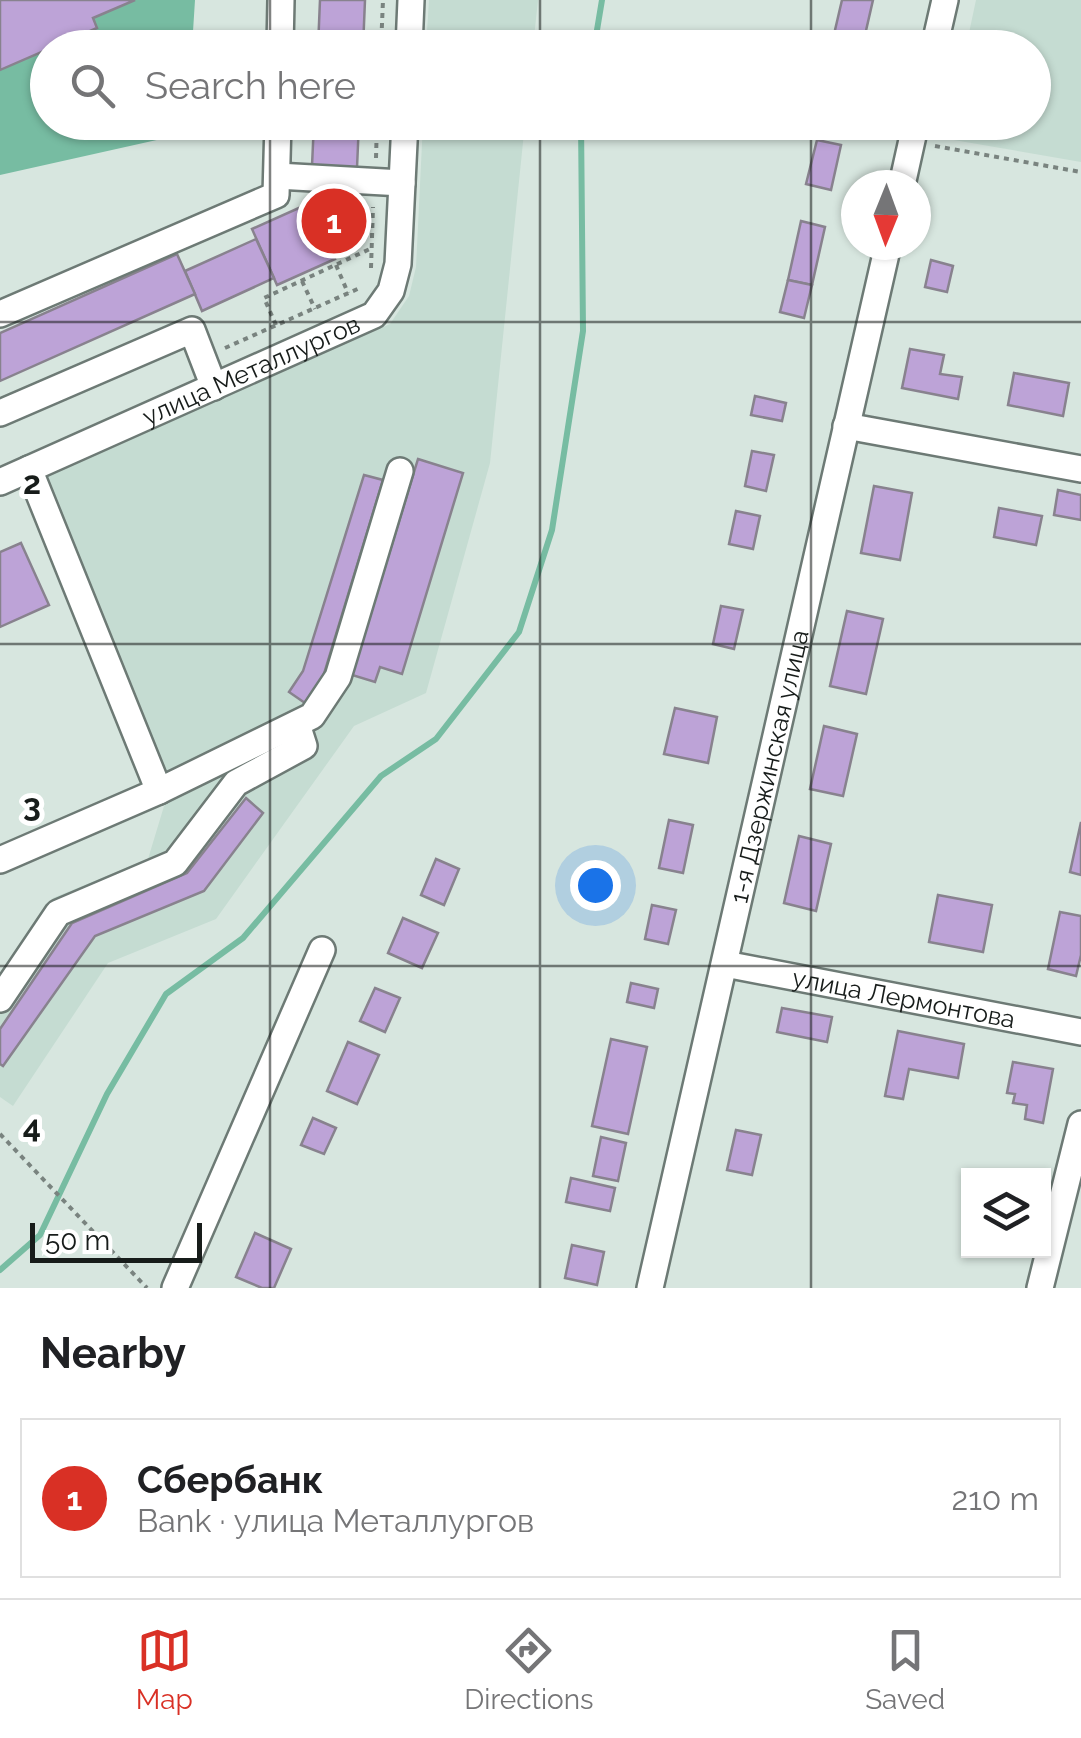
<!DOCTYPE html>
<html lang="en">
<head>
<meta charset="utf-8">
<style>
	:root { --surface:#fff; --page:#f2f2f2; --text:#202124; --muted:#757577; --line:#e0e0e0; --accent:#d93025 }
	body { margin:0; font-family:Raleway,sans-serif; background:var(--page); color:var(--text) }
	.controls { position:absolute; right:30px; bottom:30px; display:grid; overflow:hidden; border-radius:0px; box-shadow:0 2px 8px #0004 }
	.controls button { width:90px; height:90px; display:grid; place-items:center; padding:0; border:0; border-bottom:2px solid var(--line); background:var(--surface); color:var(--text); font:50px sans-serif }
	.compass { position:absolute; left:841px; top:170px; width:90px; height:90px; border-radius:50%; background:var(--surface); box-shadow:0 2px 8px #0004; rotate:181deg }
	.scale { position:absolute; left:30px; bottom:25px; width:172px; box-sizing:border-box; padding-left:10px; border:5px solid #171c1a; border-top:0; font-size:28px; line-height:35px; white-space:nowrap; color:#171c1a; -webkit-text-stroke:8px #fff; paint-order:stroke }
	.you { position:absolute; left:595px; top:885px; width:35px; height:35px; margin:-25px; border:8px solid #fff; border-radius:50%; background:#1a73e8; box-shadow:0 0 0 15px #1a73e833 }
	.badge { display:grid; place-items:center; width:65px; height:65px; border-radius:50%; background:var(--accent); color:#fff; font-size:32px; font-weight:700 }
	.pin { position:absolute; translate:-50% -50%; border:5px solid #fff; box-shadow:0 2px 10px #0006 }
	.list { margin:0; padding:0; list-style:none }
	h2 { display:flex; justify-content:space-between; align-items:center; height:130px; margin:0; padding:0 40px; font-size:42px }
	h2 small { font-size:32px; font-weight:400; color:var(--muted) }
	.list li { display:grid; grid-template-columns:65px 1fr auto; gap:30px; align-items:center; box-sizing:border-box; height:160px; margin:0 20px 20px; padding:0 20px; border:2px solid var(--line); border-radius:0px }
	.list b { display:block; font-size:38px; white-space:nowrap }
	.list p { margin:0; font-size:32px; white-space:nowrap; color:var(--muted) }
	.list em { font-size:32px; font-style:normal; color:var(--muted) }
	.icon { flex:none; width:55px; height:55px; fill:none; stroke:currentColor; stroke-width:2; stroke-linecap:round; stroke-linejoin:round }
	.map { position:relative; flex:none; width:1081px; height:1288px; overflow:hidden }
	.search { position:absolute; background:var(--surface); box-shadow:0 2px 8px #0004; left:30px; right:30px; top:30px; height:110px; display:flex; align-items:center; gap:25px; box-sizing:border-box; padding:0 35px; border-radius:55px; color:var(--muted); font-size:38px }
	.sheet { height:310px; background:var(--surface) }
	nav { display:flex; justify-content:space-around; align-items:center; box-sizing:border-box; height:140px; border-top:2px solid var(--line); background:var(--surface); font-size:28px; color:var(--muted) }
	nav a { display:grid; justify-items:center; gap:5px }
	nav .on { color:var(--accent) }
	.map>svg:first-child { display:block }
</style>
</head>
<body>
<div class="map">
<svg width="1081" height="1288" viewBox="0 0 1081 1288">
	<rect width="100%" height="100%" fill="#d7e6df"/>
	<!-- built -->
	<g fill="#c5dcd2">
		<polygon points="429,0 538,0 533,47 426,47"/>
		<polygon points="976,0 1081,0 1081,162 948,139 951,123 1034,122 1034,48 966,47"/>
		<polygon points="423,123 525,123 490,463 426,693 354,726 216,919 108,963 13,1106 0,1097 0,974 53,898 148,859 168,793 41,476 390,324 409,296 416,267"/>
	</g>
	<!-- water -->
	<polygon fill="#77bca2" points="0,0 195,0 192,47 48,48 48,122 189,123 188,133 0,175"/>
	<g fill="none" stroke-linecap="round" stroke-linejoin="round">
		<!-- stream -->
		<g stroke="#77bca2" stroke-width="6">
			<polyline points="594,48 602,0"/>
			<polyline points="0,1270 40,1235 107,1094 166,994 243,938 381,776 436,739 519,632 552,530 583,331 581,122"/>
		</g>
	</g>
	<!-- building -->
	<g fill="#bda3d7" stroke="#88828e" stroke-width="2.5">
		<polygon points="0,0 135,0 93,18 97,28 0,70"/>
		<polygon points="320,0 365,0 363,48 318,48"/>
		<polygon points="842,0 873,0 862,48 832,43"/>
		<polygon points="314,122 359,122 357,168 312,166"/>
		<polygon points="817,140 841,145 831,190 806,184"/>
		<polygon points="336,191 358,240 332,252 310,203"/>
		<polygon points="310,203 335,259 277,285 252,229"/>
		<polygon points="801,221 825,227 812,285 788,280"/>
		<polygon points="256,239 274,278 202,311 185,271"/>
		<polygon points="177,254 195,294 0,381 0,333"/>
		<polygon points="931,260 953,266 947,292 925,287"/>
		<polygon points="788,280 812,285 804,318 780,312"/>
		<polygon points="910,349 944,355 940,374 962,377 958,399 902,388"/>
		<polygon points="1014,373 1069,383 1063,416 1008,405"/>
		<polygon points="755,396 786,403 782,421 751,415"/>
		<polygon points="752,451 774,455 766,491 745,486"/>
		<polygon points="418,459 463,473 402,674 380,667 375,682 352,675"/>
		<polygon points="364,475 383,480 323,677 305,703 289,692 303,671"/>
		<polygon points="874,486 912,493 900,560 861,553"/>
		<polygon points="1058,490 1081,495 1081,520 1054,515"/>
		<polygon points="999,508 1042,516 1036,545 994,537"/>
		<polygon points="736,511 760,516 753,549 729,544"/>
		<polygon points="21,543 49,605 0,627 0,552"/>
		<polygon points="721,606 743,610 734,649 713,644"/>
		<polygon points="847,611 883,619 866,694 830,686"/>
		<polygon points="675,708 717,717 708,763 664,754"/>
		<polygon points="824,726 857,734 843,796 810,789"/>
		<polygon points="246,798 263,813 204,891 95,936 3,1066 0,1064 0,1029 72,923 187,873"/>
		<polygon points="669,820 693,825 683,873 659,868"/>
		<polygon points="1081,822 1081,875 1070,872"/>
		<polygon points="799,836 831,844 816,911 784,903"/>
		<polygon points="436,859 459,869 444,905 421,895"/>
		<polygon points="938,895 992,905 983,952 929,942"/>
		<polygon points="652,905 676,910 668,944 645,939"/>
		<polygon points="1060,912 1081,916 1081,955 1076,976 1048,969"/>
		<polygon points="403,918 438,933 422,968 388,953"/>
		<polygon points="631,983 658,989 654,1008 627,1002"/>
		<polygon points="375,988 400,998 385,1032 360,1021"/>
		<polygon points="782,1008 832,1017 827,1042 777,1032"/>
		<polygon points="898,1031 964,1044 958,1078 909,1069 903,1099 885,1096"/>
		<polygon points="611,1039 647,1047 628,1134 592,1126"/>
		<polygon points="348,1042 379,1055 357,1104 327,1091"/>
		<polygon points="1013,1062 1053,1069 1043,1123 1025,1119 1027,1105 1013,1103 1015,1094 1007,1093"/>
		<polygon points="313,1118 336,1128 324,1154 301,1145"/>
		<polygon points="736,1130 761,1135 752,1175 727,1170"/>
		<polygon points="601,1137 626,1143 618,1181 593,1176"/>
		<polygon points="571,1178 615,1188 610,1211 566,1202"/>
		<polygon points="255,1233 291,1249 274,1288 262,1288 236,1277"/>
		<polygon points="572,1245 604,1252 597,1285 565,1278"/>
	</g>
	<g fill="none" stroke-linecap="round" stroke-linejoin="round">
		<!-- minor casing -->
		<g stroke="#6d7a75" stroke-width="30">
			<g id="minor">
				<polyline points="280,48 281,0"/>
				<polyline points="409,48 411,0"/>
				<polyline points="934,48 945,0"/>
				<polyline points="277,176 402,183"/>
				<polyline points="902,185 916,122"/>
				<polyline points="0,314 276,195 278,122"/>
				<polyline points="0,413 192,330 214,387"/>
				<polyline points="846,426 1081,469"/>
				<path id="s1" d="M0,482L374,315L391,291L398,264L405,122"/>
				<polyline points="159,791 312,716 338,677 400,471"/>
				<polyline points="0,860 159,791 29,469"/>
				<path id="s2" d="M725,964L1081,1032"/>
				<polyline points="0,999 58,913 175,863 236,783 304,746 297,724"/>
				<polyline points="175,1288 322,950"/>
				<path id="s3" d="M650,1288L888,245"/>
				<polyline points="1040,1288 1081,1124"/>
			</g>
		</g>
		<!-- path -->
		<g stroke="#79837f" stroke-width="4" stroke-dasharray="5 5" stroke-linecap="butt">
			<polyline points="381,48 383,0"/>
			<polyline points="935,146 1081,172"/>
			<polyline points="376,158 377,122"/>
			<polyline points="336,265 348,293"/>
			<polyline points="371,268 373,207"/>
			<polyline points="302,281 315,309"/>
			<polyline points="276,325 264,298 372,248"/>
			<polyline points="225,348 362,287"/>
			<polyline points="0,1134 147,1288"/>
		</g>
		<!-- minor -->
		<use href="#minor" stroke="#fff" stroke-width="25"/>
	</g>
	<!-- grid -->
	<path fill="none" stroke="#171c1a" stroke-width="2.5" stroke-opacity="0.55" d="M270,0V48M540,0V48M811,0V48M270,122V1288M540,122V1288M811,122V1288M0,322H1081M0,644H1081M0,966H1081"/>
	<g text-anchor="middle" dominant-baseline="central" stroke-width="10" stroke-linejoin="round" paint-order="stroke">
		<!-- street labels -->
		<g font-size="25" fill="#171c1a" stroke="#fff">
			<text stroke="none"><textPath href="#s1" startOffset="275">улица Металлургов</textPath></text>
			<text stroke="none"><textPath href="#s3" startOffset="535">1-я Дзержинская улица</textPath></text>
			<text stroke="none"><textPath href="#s2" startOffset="182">улица Лермонтова</textPath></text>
		</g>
	</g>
	<g font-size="32" text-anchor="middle" font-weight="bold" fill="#171c1a" stroke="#fff" stroke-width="10" stroke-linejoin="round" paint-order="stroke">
		<text x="32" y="494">2</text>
		<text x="32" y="816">3</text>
		<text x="32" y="1138">4</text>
	</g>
</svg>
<div class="controls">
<button><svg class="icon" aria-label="layers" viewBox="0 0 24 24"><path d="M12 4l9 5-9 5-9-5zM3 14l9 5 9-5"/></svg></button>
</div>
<svg class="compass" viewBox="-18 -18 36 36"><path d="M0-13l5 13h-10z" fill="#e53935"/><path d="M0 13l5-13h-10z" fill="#757577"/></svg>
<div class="scale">50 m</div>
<div class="you"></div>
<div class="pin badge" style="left:334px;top:221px">1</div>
<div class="search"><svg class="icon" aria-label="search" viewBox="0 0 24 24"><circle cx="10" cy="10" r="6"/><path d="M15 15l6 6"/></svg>Search here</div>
</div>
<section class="sheet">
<h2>Nearby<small></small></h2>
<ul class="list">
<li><span class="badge">1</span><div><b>Сбербанк</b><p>Bank · улица Металлургов</p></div><em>210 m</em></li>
</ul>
</section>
<nav>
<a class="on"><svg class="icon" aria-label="map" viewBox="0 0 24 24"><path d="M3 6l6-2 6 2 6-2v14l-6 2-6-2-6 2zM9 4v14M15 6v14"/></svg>Map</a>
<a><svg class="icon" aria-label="directions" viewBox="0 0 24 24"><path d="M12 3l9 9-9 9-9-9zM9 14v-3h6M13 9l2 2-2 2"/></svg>Directions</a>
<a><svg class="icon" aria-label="saved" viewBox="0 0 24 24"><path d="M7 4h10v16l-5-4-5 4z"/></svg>Saved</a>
</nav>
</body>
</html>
